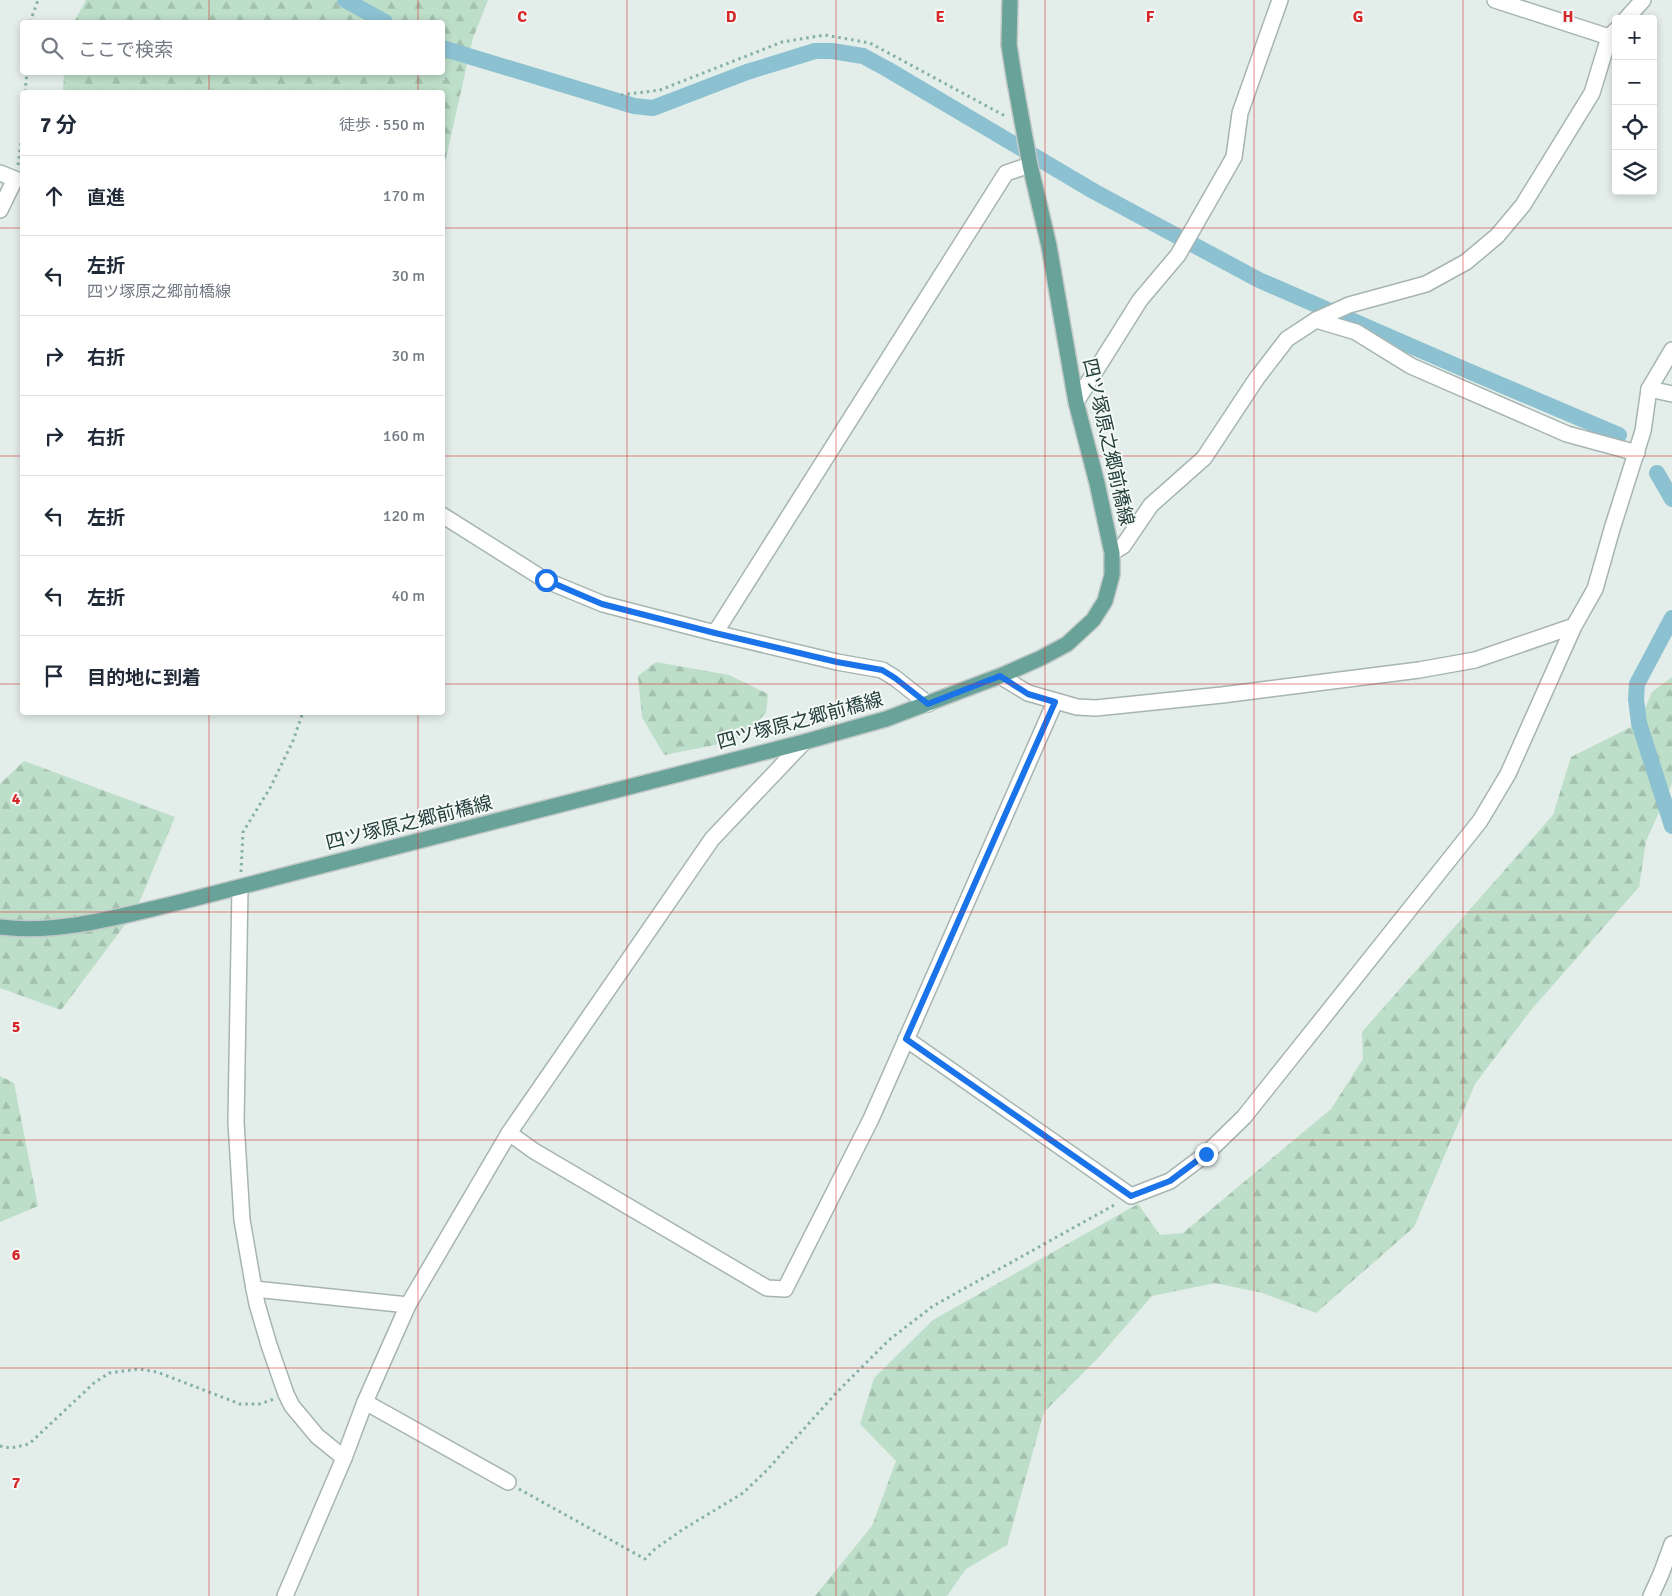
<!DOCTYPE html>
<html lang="ja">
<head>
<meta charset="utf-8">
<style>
	:root { --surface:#fff; --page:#f6f6f7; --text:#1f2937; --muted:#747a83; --line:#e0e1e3 }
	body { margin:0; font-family:Signika,"Noto Sans JP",sans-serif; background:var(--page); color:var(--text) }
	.controls { position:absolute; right:15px; top:15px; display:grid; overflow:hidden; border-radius:5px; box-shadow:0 2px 8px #0003 }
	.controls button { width:45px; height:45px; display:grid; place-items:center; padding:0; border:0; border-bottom:1px solid var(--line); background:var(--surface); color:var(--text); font:25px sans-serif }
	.stop { position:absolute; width:15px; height:15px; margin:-11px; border:4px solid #1a73e8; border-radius:50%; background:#fff }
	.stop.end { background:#1a73e8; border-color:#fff; box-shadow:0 1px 5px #0008 }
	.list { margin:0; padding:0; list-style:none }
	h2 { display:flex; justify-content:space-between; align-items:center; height:65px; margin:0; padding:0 20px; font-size:21px }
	h2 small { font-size:16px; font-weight:400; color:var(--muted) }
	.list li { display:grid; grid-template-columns:32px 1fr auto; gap:15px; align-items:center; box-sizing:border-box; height:80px; padding:0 20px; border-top:1px solid var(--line) }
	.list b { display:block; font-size:19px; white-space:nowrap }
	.list p { margin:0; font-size:16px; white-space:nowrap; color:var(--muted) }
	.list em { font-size:16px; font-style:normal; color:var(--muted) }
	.icon { flex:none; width:28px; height:28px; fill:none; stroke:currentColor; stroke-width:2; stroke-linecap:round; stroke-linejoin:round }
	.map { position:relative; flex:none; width:1672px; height:1596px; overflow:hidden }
	.search { position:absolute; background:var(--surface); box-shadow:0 2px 8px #0003; left:20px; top:20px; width:425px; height:55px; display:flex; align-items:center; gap:12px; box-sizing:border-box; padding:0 18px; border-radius:5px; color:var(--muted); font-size:19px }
	.panel { position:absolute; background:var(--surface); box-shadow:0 2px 8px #0003; left:20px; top:90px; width:425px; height:625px; border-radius:5px }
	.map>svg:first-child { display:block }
</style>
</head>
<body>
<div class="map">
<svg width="1672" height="1596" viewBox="0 0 1672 1596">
	<defs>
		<pattern id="forest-firs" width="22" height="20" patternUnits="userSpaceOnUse" patternTransform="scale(1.25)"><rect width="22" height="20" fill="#bddec8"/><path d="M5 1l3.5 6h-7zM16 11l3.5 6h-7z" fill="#a2c0ad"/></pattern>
	</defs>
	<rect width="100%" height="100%" fill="#e3ede9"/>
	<!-- forest -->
	<g fill="url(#forest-firs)">
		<polygon points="86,0 488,0 473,38 443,171 442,92 63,92 64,73 442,72 442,22 74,22"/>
		<polygon points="656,662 729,675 768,694 766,713 742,736 720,744 664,755 642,717 638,676"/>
		<polygon points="1672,677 1672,783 1646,841 1639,887 1531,1010 1475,1084 1414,1227 1316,1313 1263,1293 1215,1283 1152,1296 1098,1358 1044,1412 1007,1545 966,1569 947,1596 815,1596 872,1526 896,1461 860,1424 874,1378 933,1320 1138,1204 1160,1235 1183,1233 1331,1109 1363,1059 1362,1032 1553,815 1571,757 1639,723 1652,692"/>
		<polygon points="24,761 175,817 136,910 61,1010 0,988 0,784"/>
		<polygon points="0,1076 14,1083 38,1206 0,1222"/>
	</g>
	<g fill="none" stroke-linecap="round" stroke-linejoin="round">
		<!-- canal -->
		<g stroke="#8cc1d1" stroke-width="16">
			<polyline points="345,0 385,22"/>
			<polyline points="442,48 634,106 653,108 747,72 815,51 832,51 863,56 887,69 1095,192 1259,280 1466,370 1619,435"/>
			<polyline points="1657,473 1672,499"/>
			<polyline points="1672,618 1637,684 1636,699 1639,723 1672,826"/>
		</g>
		<!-- minor casing -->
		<g stroke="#a6b5b1" stroke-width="18">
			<g id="minor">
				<polyline points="1495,0 1609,37"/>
				<polyline points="1626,19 1643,0"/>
				<polyline points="0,173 15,179 0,210"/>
				<polyline points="1316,320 1356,332 1411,366 1567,434 1637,453"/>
				<polyline points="1649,389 1672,394"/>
				<polyline points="1076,402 1140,300 1178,255 1234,157 1240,113 1280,0"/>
				<polyline points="442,515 545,580 603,604 715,633 837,662 882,670 895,678 928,704"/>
				<polyline points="1112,553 1123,546 1151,505 1204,458 1257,378 1287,339 1316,320 1349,305 1426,284 1466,262 1497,236 1523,205 1592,93 1609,37 1616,30"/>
				<polyline points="715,633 1006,173 1030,165"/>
				<polyline points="1000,676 1028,693 1077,707 1096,708 1222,695 1419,670 1475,660 1574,626"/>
				<polyline points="240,887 236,1122 242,1220 254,1289 257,1304 269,1345 286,1394 292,1406 317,1436 344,1458"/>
				<polyline points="906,1039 1131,1196 1170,1181 1206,1154 1244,1117 1480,821 1508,774 1574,626 1595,589 1612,529 1643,431 1649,389 1672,350"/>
				<polyline points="509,1133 534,1151 767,1288 785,1289 871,1119 1055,702"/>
				<polyline points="254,1289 408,1305"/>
				<polyline points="365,1402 508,1482"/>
				<polyline points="285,1596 344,1458 365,1402 408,1305 509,1133 712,839 804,742"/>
				<polyline points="1651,1596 1661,1574 1672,1544"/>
			</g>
		</g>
		<!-- major casing -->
		<g stroke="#c1c9c8" stroke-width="18">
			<path id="major" d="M0,927C55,934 110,919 164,906C209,895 255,883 301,871C468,828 636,785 804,742L886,719L1000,676L1041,658L1067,644L1093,620L1105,601L1112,575V553L1097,483L1076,402L1049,246L1030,165L1014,77L1009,45L1010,0"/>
		</g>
		<!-- path -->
		<g stroke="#84b0a6" stroke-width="3" stroke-dasharray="2.5 4" stroke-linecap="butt">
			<polyline points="30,22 38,0"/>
			<polyline points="25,92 27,72"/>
			<polyline points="621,95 660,90 782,42 825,35 870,43 1007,117"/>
			<polyline points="18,165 22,134"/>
			<polyline points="241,872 243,832 270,788 293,741 303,712"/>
			<polyline points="0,1446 11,1448 29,1444 94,1383 109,1373 139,1369 157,1372 240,1404 260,1404 274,1399"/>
			<polyline points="519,1489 645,1559 655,1549 682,1530 743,1493 768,1469 837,1392 889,1340 933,1306 1116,1204"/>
		</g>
		<!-- minor -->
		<use href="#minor" stroke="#fff" stroke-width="15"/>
		<!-- major -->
		<use href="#major" stroke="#68a298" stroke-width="15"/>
	</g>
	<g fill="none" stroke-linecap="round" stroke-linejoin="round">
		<!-- route -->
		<polyline stroke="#1a73e8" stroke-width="6" points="546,580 602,604 715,633 837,662 882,670 895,678 928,704 1000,676 1028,694 1055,702 906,1039 1131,1196 1170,1181 1206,1154"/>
	</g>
	<!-- grid -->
	<path fill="none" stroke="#d62828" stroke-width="1" stroke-opacity="0.55" d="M209,0V22M418,0V22M627,0V1596M836,0V1596M1045,0V1596M1254,0V1596M1463,0V1596M209,72V92M418,72V92M0,228H22M442,228H1672M0,456H22M442,456H1672M0,684H22M442,684H1672M209,712V1596M418,712V1596M0,912H1672M0,1140H1672M0,1368H1672"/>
	<g text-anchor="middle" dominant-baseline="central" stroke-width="4" stroke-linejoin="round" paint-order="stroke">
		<!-- street labels -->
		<g font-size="19" fill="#233e39" stroke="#f4f9f7">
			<text transform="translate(1108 442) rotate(77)">四ツ塚原之郷前橋線</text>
			<text transform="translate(800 721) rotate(-15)">四ツ塚原之郷前橋線</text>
			<text transform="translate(409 823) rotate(-14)">四ツ塚原之郷前橋線</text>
		</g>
	</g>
	<g font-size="16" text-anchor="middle" font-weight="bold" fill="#d62828" stroke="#f4f9f7" stroke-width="4" stroke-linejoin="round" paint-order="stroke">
		<text x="522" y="22">C</text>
		<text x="731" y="22">D</text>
		<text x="940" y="22">E</text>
		<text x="1150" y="22">F</text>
		<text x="1358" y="22">G</text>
		<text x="1568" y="22">H</text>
		<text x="16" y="804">4</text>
		<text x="16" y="1032">5</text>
		<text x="16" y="1260">6</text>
		<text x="16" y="1488">7</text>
	</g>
</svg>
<div class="controls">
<button>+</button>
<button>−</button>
<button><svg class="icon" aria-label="locate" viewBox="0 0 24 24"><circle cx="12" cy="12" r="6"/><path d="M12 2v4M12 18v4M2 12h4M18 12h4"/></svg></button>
<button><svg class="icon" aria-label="layers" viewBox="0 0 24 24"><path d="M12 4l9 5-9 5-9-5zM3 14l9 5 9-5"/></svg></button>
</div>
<div class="stop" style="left:546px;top:580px"></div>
<div class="stop end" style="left:1206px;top:1154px"></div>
<div class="search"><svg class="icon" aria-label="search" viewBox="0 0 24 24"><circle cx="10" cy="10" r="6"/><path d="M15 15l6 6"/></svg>ここで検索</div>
<section class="panel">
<h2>7 分<small>徒歩 · 550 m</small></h2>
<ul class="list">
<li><svg class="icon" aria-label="ahead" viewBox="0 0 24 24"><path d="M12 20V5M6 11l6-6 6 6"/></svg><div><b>直進</b></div><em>170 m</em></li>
<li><svg class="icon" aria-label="left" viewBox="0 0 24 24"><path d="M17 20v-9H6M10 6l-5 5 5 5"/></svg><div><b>左折</b><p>四ツ塚原之郷前橋線</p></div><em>30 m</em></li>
<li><svg class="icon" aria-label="right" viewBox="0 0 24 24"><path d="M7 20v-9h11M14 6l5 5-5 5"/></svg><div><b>右折</b></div><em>30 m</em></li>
<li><svg class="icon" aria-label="right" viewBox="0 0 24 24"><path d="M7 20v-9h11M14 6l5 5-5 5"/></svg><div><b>右折</b></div><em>160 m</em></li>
<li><svg class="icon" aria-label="left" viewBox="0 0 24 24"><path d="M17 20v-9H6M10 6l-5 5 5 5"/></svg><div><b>左折</b></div><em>120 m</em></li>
<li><svg class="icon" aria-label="left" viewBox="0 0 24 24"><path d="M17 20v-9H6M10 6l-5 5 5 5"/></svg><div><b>左折</b></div><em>40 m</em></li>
<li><svg class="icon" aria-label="arrive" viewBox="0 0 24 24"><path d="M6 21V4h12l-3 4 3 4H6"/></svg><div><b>目的地に到着</b></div></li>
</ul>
</section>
</div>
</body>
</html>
